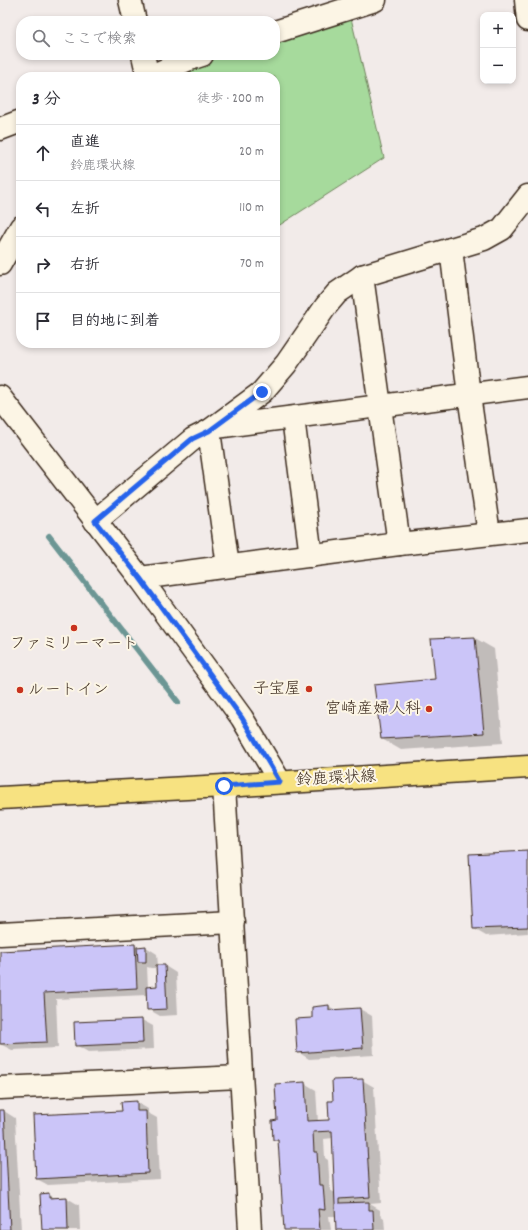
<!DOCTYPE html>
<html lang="ja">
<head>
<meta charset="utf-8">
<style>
	:root { --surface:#fff; --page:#f2f2f3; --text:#2b2b33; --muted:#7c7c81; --line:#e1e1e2 }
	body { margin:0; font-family:Dekko,"Klee One",sans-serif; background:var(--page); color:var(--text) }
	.controls { position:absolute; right:12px; top:12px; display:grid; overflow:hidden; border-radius:8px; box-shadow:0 2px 6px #0003 }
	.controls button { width:36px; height:36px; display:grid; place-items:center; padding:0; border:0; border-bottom:1px solid var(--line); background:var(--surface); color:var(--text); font:20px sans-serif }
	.stop { position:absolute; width:12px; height:12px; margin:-9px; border:3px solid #2563eb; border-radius:50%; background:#fff }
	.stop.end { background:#2563eb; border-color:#fff; box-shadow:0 1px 4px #0008 }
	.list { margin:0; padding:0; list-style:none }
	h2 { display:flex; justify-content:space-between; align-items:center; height:52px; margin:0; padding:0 16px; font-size:17px }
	h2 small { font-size:13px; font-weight:400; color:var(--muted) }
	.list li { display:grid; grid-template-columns:26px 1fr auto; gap:12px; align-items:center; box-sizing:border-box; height:56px; padding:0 16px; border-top:1px solid var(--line) }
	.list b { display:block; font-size:15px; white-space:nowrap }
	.list p { margin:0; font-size:13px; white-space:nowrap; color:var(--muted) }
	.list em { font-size:13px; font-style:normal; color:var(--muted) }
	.icon { flex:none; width:22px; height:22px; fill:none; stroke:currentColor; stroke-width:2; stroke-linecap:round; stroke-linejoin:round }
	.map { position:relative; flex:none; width:528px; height:1230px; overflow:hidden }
	.search { position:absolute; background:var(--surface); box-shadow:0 2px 6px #0003; left:16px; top:16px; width:264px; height:44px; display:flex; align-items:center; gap:10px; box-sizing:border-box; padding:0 14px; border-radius:16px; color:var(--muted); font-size:15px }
	.panel { position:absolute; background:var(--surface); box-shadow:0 2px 6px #0003; left:16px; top:72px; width:264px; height:276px; border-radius:16px }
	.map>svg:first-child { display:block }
</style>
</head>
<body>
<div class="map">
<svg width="528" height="1230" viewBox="0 0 528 1230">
	<rect width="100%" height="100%" fill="#f2ebe9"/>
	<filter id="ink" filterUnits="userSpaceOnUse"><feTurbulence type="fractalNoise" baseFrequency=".025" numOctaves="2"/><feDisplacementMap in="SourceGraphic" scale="8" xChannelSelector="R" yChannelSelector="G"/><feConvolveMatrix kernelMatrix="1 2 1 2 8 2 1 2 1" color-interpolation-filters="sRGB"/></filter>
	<g filter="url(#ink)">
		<!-- green -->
		<polygon fill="#a6da9c" stroke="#70825d" points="351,18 384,158 275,228 275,77 169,77 203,62 226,55 275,55 275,39"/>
		<!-- shadow -->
		<g fill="#0003" fill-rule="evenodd">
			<polygon points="475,638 494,649 503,743 401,750 382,739"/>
			<polygon points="528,852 528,933 486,936 474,929"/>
			<path d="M135,945L139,948L146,947L157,954L158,966H165L176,973L178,1015L160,1016L148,1009L147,995L56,999L58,1048L12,1050L0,1044V952ZM147,967L151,968H157L158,987L148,988Z"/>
			<polygon points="329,1006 337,1011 360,1009 372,1016 374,1055 309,1059 298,1052 314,1019"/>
			<polygon points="142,1020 153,1026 154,1049 88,1052 76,1045"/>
			<path d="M362,1080L374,1087L381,1203L370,1204L380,1210V1215L384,1218L385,1230H337L336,1216H329L331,1230H285L279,1142L274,1139L278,1121L304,1083L316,1090L318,1122L330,1121L334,1101ZM333,1138L335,1193L330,1190L328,1160L325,1158L324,1139Z"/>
			<polygon points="136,1102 148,1109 148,1113 157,1118 160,1179 48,1185 37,1179"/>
			<polygon points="0,1111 4,1111 15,1118 21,1230 0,1230"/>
			<polygon points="49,1194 56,1199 67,1198 79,1205 80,1230 43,1230"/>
		</g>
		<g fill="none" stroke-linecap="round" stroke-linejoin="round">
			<!-- stream -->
			<polyline stroke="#6c9694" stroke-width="6" points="49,536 178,702"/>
		</g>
		<!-- building -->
		<g fill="#cbc5f8" stroke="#3b2a1e">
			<polygon points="475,637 484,733 381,739 374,685 435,679 431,639"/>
			<polygon points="528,851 528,927 473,929 469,854"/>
			<polygon points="135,944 137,988 44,993 47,1042 0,1044 0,951"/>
			<polygon points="146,946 146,962 138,962 137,947"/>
			<polygon points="156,965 165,965 167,1009 147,1010 146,987 157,986"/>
			<polygon points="329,1005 329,1010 360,1008 363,1048 297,1053 295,1019 312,1018 312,1007"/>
			<polygon points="142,1019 143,1043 75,1046 74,1022"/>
			<polygon points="363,1079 370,1197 339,1199 339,1203 369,1202 369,1210 373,1210 374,1230 336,1230 332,1131 313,1132 314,1152 317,1152 319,1185 323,1185 325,1210 318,1209 320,1230 284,1230 278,1140 273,1140 272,1121 277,1120 275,1084 305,1082 307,1121 329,1120 328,1101 333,1101 332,1080"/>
			<polygon points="137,1101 137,1111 146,1111 148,1173 36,1179 33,1115 122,1111 121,1102"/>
			<polygon points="0,1110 4,1110 10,1230 0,1230"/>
			<polygon points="49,1193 49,1198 67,1197 68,1230 42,1230 40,1194"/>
		</g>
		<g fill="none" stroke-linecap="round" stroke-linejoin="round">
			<!-- minor casing -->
			<g stroke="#3b2a1e" stroke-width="25">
				<g id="minor">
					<polyline points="130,0 135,21"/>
					<polyline points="526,0 528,20"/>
					<polyline points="275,32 375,0"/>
					<polyline points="143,55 148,77"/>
					<polyline points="149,77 187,60 202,55"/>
					<polyline points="0,129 21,121"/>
					<polyline points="451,249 469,395 489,534"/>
					<polyline points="0,264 21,227"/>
					<polyline points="362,276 399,544"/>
					<polyline points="0,397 140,578 242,718 280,782"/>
					<polyline points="293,418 311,556"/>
					<polyline points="216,427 528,387"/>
					<polyline points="209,431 228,566"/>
					<polyline points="95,521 193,439 209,431 262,392 286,364 326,306 337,293 362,276 484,239 502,229 528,196"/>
					<polyline points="140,578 399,544 528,530"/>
					<path d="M224,786C234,934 241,1082 250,1230"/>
					<polyline points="0,934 233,922"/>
					<polyline points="0,1088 240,1077"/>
				</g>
			</g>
			<!-- major casing -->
			<g stroke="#3b2a1e" stroke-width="25">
				<polyline id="major" points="0,798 224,786 528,767"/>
			</g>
			<!-- minor -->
			<use href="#minor" stroke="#fcf5e5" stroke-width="22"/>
			<!-- major -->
			<use href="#major" stroke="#f7e281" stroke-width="22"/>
		</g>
	</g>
	<g fill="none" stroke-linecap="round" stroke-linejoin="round" filter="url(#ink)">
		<!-- route -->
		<polyline stroke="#2563eb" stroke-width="5" points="224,786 280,782 242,718 140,578 95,521 192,439 209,431 262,392"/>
	</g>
	<!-- markers -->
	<g fill="#c8321e" stroke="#fcf5e5" stroke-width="1.5">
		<circle cx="74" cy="628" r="4"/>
		<circle cx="309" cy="689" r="4"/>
		<circle cx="20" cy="690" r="4"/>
		<circle cx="429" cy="709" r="4"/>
	</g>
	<g text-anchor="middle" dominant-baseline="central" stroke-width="4" stroke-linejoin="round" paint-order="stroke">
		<!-- poi labels -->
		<g font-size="16" fill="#3b2a1e" stroke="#fcf5e5" text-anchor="end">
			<text x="74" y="644" text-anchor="middle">ファミリーマート</text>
			<text x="301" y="689">子宝屋</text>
			<text x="28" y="690" text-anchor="start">ルートイン</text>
			<text x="421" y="709">宮崎産婦人科</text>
		</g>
		<!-- street labels -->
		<g font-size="16" fill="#3b2a1e" stroke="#fcf5e5">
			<text transform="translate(336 779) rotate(-3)">鈴鹿環状線</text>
		</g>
	</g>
</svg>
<div class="controls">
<button>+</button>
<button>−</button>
</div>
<div class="stop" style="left:224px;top:786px"></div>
<div class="stop end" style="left:262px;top:392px"></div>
<div class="search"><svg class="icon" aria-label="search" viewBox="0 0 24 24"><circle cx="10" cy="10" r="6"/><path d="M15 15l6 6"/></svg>ここで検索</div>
<section class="panel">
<h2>3 分<small>徒歩 · 200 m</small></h2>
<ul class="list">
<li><svg class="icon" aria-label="ahead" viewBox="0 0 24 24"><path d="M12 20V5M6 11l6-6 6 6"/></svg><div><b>直進</b><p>鈴鹿環状線</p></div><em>20 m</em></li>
<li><svg class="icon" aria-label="left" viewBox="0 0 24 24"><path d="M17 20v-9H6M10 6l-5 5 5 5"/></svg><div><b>左折</b></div><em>110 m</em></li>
<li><svg class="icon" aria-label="right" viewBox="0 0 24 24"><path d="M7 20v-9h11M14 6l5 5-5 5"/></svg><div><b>右折</b></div><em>70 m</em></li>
<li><svg class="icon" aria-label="arrive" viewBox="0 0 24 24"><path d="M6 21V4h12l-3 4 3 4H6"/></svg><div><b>目的地に到着</b></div></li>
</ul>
</section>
</div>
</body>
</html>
